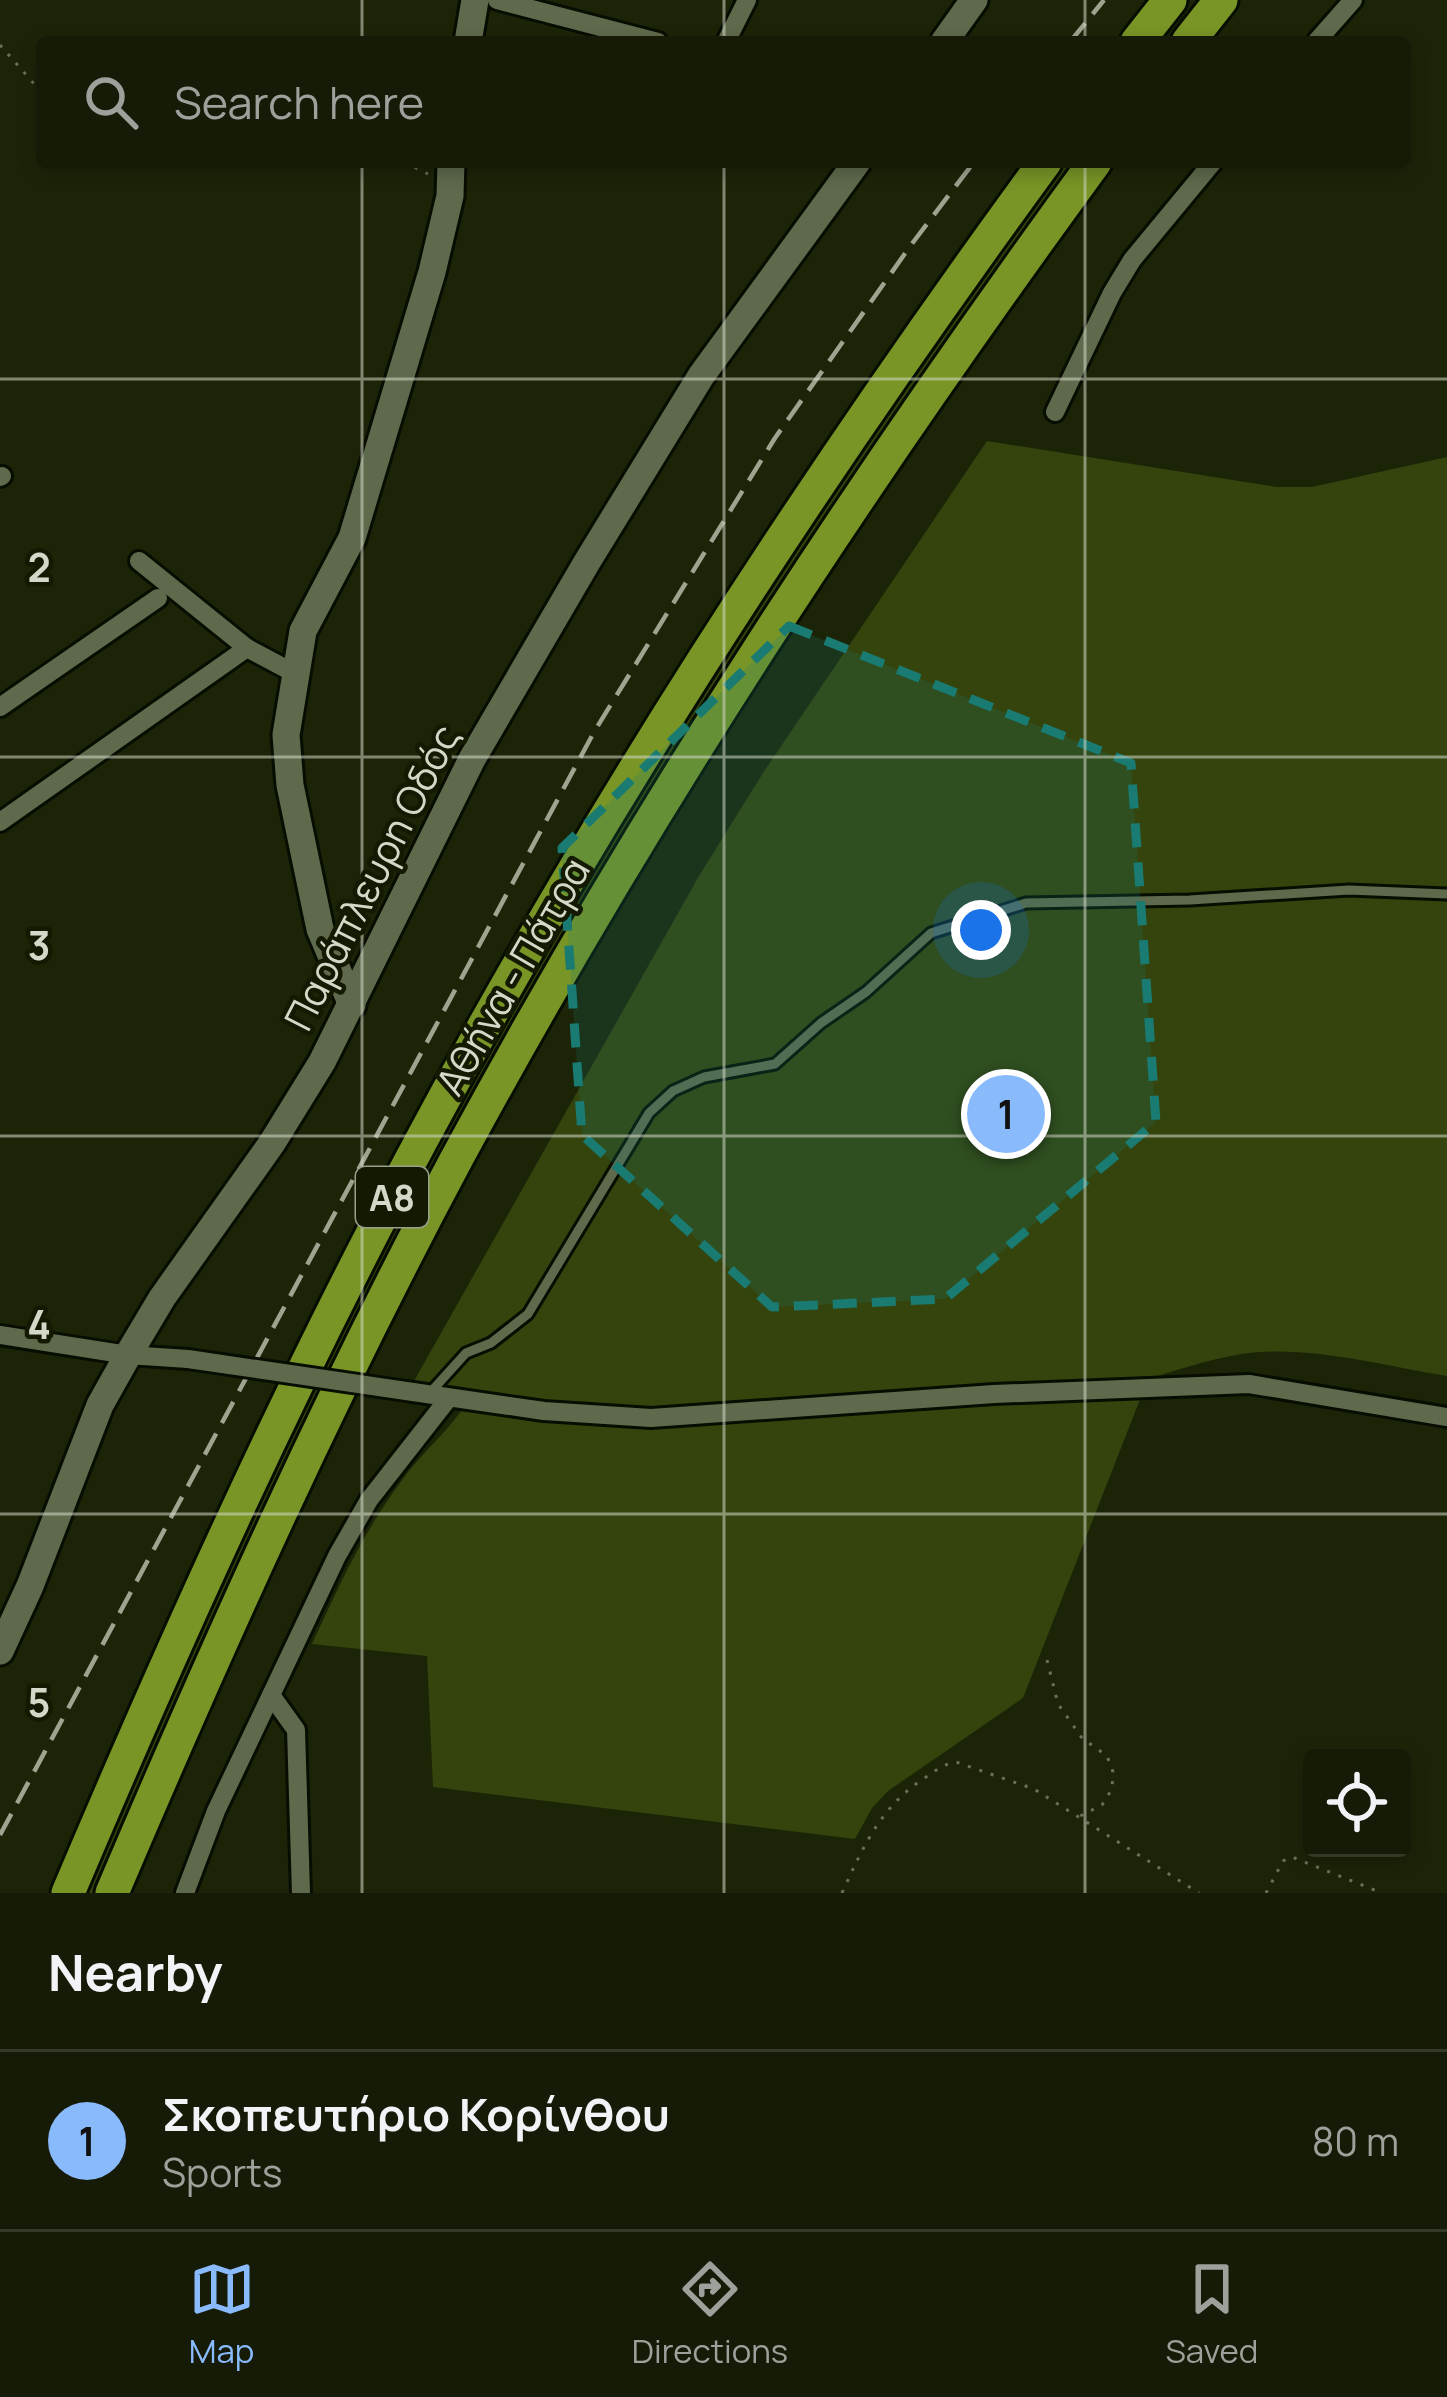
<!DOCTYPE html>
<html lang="en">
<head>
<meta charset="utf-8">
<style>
	:root { --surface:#151b06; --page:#1e2410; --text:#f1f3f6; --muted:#9da19b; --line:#343928; --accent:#88bafc }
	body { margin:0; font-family:Manrope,sans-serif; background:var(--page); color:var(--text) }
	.controls { position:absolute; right:36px; bottom:36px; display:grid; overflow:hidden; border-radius:12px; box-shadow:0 6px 18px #0003 }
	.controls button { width:108px; height:108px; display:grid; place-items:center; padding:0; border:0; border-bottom:3px solid var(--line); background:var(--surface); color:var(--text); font:60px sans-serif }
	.you { position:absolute; left:981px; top:930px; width:42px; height:42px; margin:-30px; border:9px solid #fff; border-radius:50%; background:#1a73e8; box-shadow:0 0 0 18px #1a73e833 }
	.badge { display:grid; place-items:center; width:78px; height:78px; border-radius:50%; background:var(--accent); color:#111; font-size:39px; font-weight:700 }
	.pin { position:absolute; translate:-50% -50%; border:6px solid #fff; box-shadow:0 3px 12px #0006 }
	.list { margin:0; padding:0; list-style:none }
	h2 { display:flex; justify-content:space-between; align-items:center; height:156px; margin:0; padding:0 48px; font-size:51px }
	h2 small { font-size:39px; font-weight:400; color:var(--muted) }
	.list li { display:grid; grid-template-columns:78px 1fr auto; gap:36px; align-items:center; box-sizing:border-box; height:180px; padding:0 48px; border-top:3px solid var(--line) }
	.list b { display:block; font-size:45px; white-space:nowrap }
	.list p { margin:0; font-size:39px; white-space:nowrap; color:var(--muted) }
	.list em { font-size:39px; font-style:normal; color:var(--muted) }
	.icon { flex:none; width:66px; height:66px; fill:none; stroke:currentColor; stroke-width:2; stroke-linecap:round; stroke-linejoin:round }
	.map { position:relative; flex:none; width:1447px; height:1893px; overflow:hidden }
	.search { position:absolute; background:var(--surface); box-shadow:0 6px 18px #0003; left:36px; right:36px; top:36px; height:132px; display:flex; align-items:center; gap:30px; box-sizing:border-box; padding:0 42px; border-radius:12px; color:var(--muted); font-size:45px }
	.sheet { height:336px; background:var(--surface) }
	nav { display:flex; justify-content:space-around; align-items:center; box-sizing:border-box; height:168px; border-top:3px solid var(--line); background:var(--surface); font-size:33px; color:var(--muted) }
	nav a { display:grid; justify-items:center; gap:6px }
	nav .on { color:var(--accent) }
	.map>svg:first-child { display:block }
</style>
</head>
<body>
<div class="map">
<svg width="1447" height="1893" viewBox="0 0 1447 1893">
	<rect width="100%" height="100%" fill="#1c2408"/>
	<!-- green -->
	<g fill="#35440c">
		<path d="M1065,162H1076L938,351L800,555L608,861L265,1509L95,1893H86C195,1638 307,1384 439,1141C625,799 837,476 1065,162Z"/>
		<path d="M987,441L1276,487H1312L1447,457V1376C1386,1366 1321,1348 1259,1352C1221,1355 1184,1368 1148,1379L1023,1698L888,1791L872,1808L855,1839L433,1787L427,1656L312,1644C339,1586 364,1530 403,1479C426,1447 456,1426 473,1391L414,1381L699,876L763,773Z"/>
	</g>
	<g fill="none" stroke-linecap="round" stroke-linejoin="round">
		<!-- lane casing -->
		<g stroke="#070d00" stroke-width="15">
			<polyline id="lane" points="428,1395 466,1353 491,1343 528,1314 649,1113 673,1091 704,1077 775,1064 821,1023 866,992 931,933 1026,903 1190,900 1349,890 1447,894"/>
		</g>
		<!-- street casing -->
		<g stroke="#070d00" stroke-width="24">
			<g id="street">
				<polyline points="497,0 658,42"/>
				<polyline points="726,42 747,0"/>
				<polyline points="1316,42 1353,0"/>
				<polyline points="1055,412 1112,293 1132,260 1213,162"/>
				<polyline points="0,477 2,476"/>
				<polyline points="139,561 247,648"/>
				<polyline points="0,707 158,598"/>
				<polyline points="0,822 247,648 294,673"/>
				<polyline points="0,1335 128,1355 188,1359"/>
				<polyline points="413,1392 544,1411 651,1418 994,1394 1249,1384 1447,1417"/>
				<polyline points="271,1695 296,1730 301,1893"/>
				<polyline points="185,1893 216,1811 337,1556 369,1500 448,1399"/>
			</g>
		</g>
		<!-- secondary casing -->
		<g stroke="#070d00" stroke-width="33">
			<g id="secondary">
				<polyline points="468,42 475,0"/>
				<polyline points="944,42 974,0"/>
				<polyline points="352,1005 320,929 290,785 286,735 303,631 352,538 432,272 450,196 451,162"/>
				<polyline points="0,1651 30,1586 100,1405 128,1355 162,1298 272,1143 322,1062 472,759 587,562 701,376 857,162"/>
			</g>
		</g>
		<!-- highway casing -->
		<g stroke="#070d00" stroke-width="39">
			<g id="highway">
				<polyline points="1137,42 1170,0"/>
				<polyline points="1188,42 1221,0"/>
				<path d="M68,1893C176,1638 290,1385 421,1141C604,799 816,475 1045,162"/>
				<path d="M112,1893C218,1644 329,1397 457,1158C645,810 862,481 1095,162"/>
			</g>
		</g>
		<!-- path -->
		<g stroke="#6a715a" stroke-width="3" stroke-dasharray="3 9" stroke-linecap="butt">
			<polyline points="0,45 42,93"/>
			<polyline points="404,162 428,174"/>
			<polyline points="1047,1660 1058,1704 1082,1738 1107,1756 1113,1772 1112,1789 1102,1805 1080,1816"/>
			<path d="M842,1893C863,1847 880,1808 923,1779C934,1772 943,1764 956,1762L1034,1789L1199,1893"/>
			<polyline points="1266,1893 1283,1861 1292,1857 1382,1893"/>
		</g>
		<!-- lane -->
		<use href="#lane" stroke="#5f6a4c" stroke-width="9"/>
		<!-- street -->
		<use href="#street" stroke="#5f6a4c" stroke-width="18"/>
		<!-- secondary -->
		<use href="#secondary" stroke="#5f6a4c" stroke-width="27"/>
		<!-- highway -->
		<use href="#highway" stroke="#789526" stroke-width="33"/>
		<!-- rail -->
		<g stroke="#9da490" stroke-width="4.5" stroke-dasharray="24 12" stroke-linecap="butt">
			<polyline points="1070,42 1104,0"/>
			<polyline points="0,1835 594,732 775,438 911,245 974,162"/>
		</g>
		<!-- street-bridge casing -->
		<g stroke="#070d00" stroke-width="24" stroke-linecap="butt">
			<polyline id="street-bridge" points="188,1359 413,1392"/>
		</g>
		<!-- street-bridge -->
		<use href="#street-bridge" stroke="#5f6a4c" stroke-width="18"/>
	</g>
	<!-- marked area -->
	<path fill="#197b72" fill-opacity="0.2" stroke="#197b72" stroke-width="9" stroke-dasharray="24 15" stroke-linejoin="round" d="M789,626L1131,763L1156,1122L945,1299L772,1307L582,1135L562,848Z"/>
	<!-- grid -->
	<path fill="none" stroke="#d3d9c8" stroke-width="3" stroke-opacity="0.55" d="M362,0V42M724,0V42M1085,0V42M362,162V1893M724,162V1893M1085,162V1893M0,379H1447M0,757H1447M0,1136H1447M0,1514H1447"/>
	<g text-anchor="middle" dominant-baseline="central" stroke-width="9" stroke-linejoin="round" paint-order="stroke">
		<!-- shield labels -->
		<rect fill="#131a01" stroke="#99a08c" stroke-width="3" x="356" y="1167" width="72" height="60" rx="9"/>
		<g font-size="36" font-weight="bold" fill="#d3d9c8">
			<text x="392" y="1197">Α8</text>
		</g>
		<!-- street labels -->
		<g font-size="39" fill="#d3d9c8" stroke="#131a01">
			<text transform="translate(371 877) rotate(-63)">Παράπλευρη Οδός</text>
			<text transform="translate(512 976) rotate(-60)">Αθήνα - Πάτρα</text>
		</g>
	</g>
	<g font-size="39" text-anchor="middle" font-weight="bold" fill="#d3d9c8" stroke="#131a01" stroke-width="9" stroke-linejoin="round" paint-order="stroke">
		<text x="39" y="582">2</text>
		<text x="39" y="960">3</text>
		<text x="39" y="1339">4</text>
		<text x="39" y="1717">5</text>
	</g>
</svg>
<div class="controls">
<button><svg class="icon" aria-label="locate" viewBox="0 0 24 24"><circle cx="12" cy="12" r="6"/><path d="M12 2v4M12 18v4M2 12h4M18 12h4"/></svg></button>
</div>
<div class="you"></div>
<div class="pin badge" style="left:1006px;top:1114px">1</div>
<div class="search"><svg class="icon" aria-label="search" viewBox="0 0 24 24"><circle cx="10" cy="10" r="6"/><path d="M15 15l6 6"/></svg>Search here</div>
</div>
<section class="sheet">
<h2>Nearby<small></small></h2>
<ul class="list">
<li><span class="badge">1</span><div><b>Σκοπευτήριο Κορίνθου</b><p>Sports</p></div><em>80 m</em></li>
</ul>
</section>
<nav>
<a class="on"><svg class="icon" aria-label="map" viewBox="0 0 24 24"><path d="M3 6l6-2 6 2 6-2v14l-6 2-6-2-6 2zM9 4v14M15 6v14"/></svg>Map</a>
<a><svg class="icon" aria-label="directions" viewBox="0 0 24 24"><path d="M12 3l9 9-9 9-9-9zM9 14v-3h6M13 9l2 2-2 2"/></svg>Directions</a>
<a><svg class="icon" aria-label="saved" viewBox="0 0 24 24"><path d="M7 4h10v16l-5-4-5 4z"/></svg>Saved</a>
</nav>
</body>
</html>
